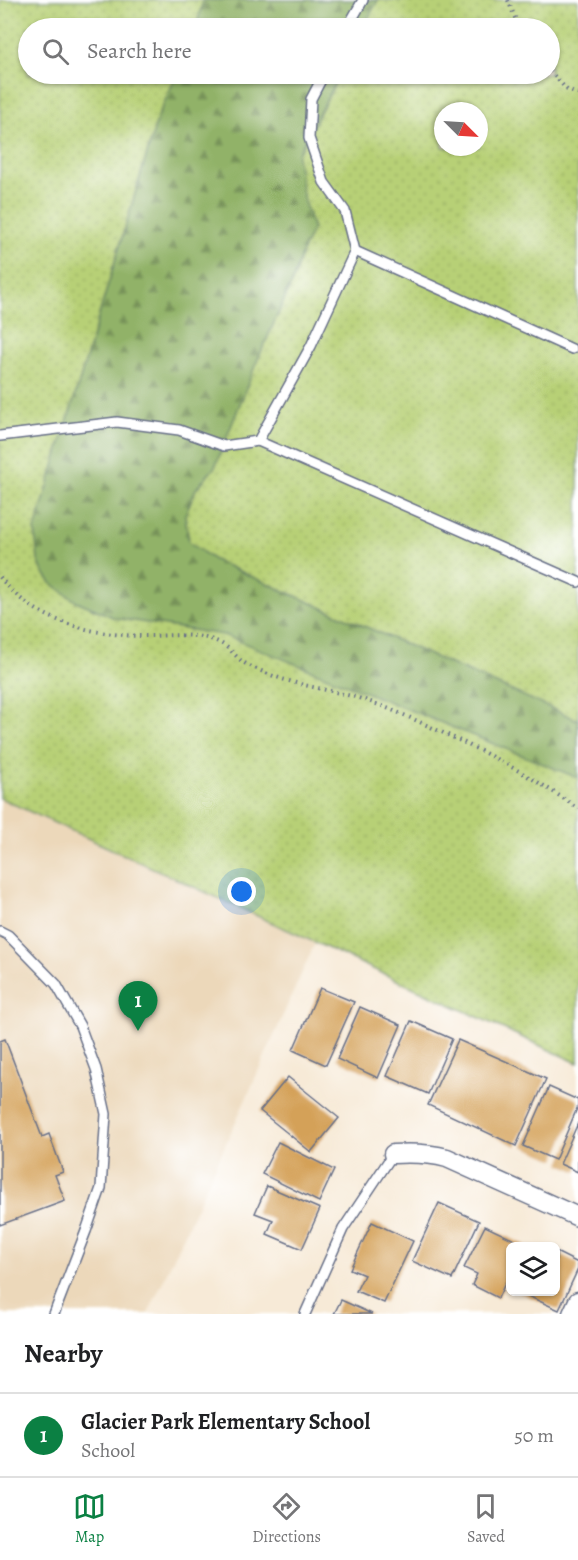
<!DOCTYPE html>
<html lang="en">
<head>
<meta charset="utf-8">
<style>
	:root { --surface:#fff; --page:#f6f6f6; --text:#202124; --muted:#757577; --line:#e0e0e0; --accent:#0b8043 }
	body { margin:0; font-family:Alegreya,serif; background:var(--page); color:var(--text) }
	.controls { position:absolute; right:18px; bottom:18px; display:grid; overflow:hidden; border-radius:9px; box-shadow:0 2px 4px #0004 }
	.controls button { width:54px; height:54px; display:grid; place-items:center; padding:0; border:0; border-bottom:2px solid var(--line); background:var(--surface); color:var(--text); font:30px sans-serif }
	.compass { position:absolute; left:434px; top:102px; width:54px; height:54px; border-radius:50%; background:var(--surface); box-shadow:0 2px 4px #0004; rotate:114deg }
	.you { position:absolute; left:242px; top:892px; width:21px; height:21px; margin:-15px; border:4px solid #fff; border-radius:50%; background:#1a73e8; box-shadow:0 0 0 9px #1a73e833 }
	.badge { display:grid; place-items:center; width:39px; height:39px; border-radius:50%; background:var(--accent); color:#fff; font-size:20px; font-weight:700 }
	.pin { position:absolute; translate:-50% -50px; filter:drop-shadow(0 2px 3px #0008) }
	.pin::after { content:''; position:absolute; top:32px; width:21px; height:18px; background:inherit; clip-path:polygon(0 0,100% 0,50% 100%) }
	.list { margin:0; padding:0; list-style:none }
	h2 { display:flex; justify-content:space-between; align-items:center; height:78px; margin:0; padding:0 24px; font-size:26px }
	h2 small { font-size:20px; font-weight:400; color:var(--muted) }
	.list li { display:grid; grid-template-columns:39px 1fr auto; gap:18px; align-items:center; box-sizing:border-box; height:84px; padding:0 24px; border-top:2px solid var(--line) }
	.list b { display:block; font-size:22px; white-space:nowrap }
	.list p { margin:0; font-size:20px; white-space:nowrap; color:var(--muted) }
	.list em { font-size:20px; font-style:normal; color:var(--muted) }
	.icon { flex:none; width:33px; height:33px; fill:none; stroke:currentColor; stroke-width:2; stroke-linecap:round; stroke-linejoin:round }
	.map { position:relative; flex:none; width:578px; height:1314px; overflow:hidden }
	.search { position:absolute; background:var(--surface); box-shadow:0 2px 4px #0004; left:18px; right:18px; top:18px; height:66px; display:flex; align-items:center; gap:15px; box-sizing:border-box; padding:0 21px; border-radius:33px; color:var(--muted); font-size:22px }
	.sheet { height:162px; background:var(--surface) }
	nav { display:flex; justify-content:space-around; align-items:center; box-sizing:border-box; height:84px; border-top:2px solid var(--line); background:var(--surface); font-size:16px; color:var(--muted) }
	nav a { display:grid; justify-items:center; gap:3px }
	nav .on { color:var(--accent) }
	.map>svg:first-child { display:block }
</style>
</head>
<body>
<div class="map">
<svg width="578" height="1314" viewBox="0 0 578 1314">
	<defs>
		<pattern id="grass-dots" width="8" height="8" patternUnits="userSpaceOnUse" patternTransform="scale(1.5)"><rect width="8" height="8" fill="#b7d076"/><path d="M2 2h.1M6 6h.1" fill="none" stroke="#9db368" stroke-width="1.8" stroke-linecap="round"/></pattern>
		<pattern id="forest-firs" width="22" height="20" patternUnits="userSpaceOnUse" patternTransform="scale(1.5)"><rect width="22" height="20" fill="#91b267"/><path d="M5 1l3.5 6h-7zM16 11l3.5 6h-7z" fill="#769158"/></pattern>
	</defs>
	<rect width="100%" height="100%" fill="#fff"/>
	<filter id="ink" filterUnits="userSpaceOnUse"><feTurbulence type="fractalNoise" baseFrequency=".0167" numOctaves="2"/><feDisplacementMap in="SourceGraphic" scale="12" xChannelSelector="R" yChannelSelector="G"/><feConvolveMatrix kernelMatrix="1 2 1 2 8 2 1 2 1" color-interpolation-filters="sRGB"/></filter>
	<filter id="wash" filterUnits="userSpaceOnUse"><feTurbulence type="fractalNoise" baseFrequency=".008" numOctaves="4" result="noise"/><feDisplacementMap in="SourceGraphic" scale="24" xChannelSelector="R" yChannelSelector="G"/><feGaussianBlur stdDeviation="1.35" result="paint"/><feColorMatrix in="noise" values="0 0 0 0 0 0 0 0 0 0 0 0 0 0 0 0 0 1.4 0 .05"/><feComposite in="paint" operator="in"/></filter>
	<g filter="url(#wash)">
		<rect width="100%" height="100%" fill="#f7ead7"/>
		<!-- built -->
		<polygon fill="#ecd8ba" points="0,798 315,943 237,1119 148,1314 0,1314"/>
		<!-- grass -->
		<path fill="url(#grass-dots)" stroke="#69806a" stroke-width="1.5" fill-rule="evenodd" d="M0,0H578V1063L0,798ZM28,28H550V74H28ZM443,111H479V147H443Z"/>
		<!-- forest -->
		<g fill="url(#forest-firs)" stroke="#567062" stroke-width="1.5">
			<polygon points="203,0 378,0 363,28 196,28"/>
			<polygon points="177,74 340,74 297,156 304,201 313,228 301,255 293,280 255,366 215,467 196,489 185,515 189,542 214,560 578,720 578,778 224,635 115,618 74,600 51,583 43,572 38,560 35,530 154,130 158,116"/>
		</g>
		<g id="blocks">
			<!-- building -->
			<g fill="#d4a158">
				<polygon points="320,988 354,1002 326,1065 293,1050"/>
				<polygon points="360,1007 401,1025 378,1078 337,1059"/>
				<polygon points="411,1021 452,1039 428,1094 387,1076"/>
				<polygon points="5,1039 42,1137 49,1134 63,1172 55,1175 65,1201 0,1225 0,1041"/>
				<polygon points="458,1040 546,1079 516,1146 428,1105"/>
				<polygon points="288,1077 339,1118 311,1152 260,1111"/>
				<polygon points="549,1087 578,1100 578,1106 555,1160 523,1146"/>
				<polygon points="578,1123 578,1172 560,1164"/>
				<polygon points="278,1142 334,1170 319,1202 262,1174"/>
				<polygon points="267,1186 320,1209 302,1249 267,1234 273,1220 255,1213"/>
				<polygon points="439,1203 479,1221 452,1279 412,1261"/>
				<polygon points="372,1222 413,1241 384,1303 356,1291 364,1275 350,1269"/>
				<polygon points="485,1226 527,1246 510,1246 510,1273 498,1298 472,1285 477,1274 464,1268"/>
				<polygon points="556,1252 578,1263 578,1269 559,1310 519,1292 556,1292"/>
				<polygon points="341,1300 372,1314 334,1314"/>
			</g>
		</g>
	</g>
	<g filter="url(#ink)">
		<use href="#blocks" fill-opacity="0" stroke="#687088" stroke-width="1.5"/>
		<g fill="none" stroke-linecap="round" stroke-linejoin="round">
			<!-- service casing -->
			<g stroke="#687088" stroke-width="12">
				<g id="service">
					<polyline points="347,28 363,0"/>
					<polyline points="355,251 572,349"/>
					<polyline points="0,436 117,422 179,430 224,446 258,441 311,346 355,251 345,211 324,182 309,138 311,99 324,74"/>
					<polyline points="258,441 578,582"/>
					<polyline points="0,931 8,935 56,984 80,1026 96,1069 106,1114 101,1188 86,1231 54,1314"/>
					<polyline points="305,1314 343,1229 393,1154"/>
				</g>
			</g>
			<!-- minor casing -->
			<g stroke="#687088" stroke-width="21">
				<g id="minor">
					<path d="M393,1154C412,1153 429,1153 447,1158L578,1217"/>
					<polyline points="572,1314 578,1301"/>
				</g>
			</g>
			<!-- path -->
			<g stroke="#687088" stroke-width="4" stroke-dasharray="1.5 4.5" stroke-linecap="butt">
				<polyline points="508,0 519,28"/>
				<polyline points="550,71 567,90 578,94"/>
				<path d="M0,577C32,621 94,636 146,636C169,636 197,632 218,642C228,646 235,656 243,662C250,667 260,670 268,674C296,685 326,689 355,697C389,707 420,722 452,737C496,758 539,780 578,809"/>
			</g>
			<!-- service -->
			<use href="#service" stroke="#fff" stroke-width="9"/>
			<!-- minor -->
			<use href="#minor" stroke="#fff" stroke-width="18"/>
		</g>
	</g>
</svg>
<div class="controls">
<button><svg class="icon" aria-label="layers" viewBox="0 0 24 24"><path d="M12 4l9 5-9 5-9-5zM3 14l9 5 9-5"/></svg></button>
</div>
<svg class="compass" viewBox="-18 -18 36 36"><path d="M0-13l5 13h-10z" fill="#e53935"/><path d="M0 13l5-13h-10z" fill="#757577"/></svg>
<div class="you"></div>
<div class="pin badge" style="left:138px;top:1031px">1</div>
<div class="search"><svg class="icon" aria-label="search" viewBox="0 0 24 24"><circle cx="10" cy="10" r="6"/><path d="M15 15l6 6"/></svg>Search here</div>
</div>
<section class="sheet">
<h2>Nearby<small></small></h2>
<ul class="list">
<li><span class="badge">1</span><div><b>Glacier Park Elementary School</b><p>School</p></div><em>50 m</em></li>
</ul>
</section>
<nav>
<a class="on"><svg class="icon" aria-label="map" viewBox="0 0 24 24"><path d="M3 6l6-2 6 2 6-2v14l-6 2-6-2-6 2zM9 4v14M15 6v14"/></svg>Map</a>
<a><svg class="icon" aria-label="directions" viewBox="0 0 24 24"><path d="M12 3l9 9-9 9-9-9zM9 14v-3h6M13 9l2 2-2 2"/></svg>Directions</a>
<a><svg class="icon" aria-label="saved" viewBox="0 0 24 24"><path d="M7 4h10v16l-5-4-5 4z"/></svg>Saved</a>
</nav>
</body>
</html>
